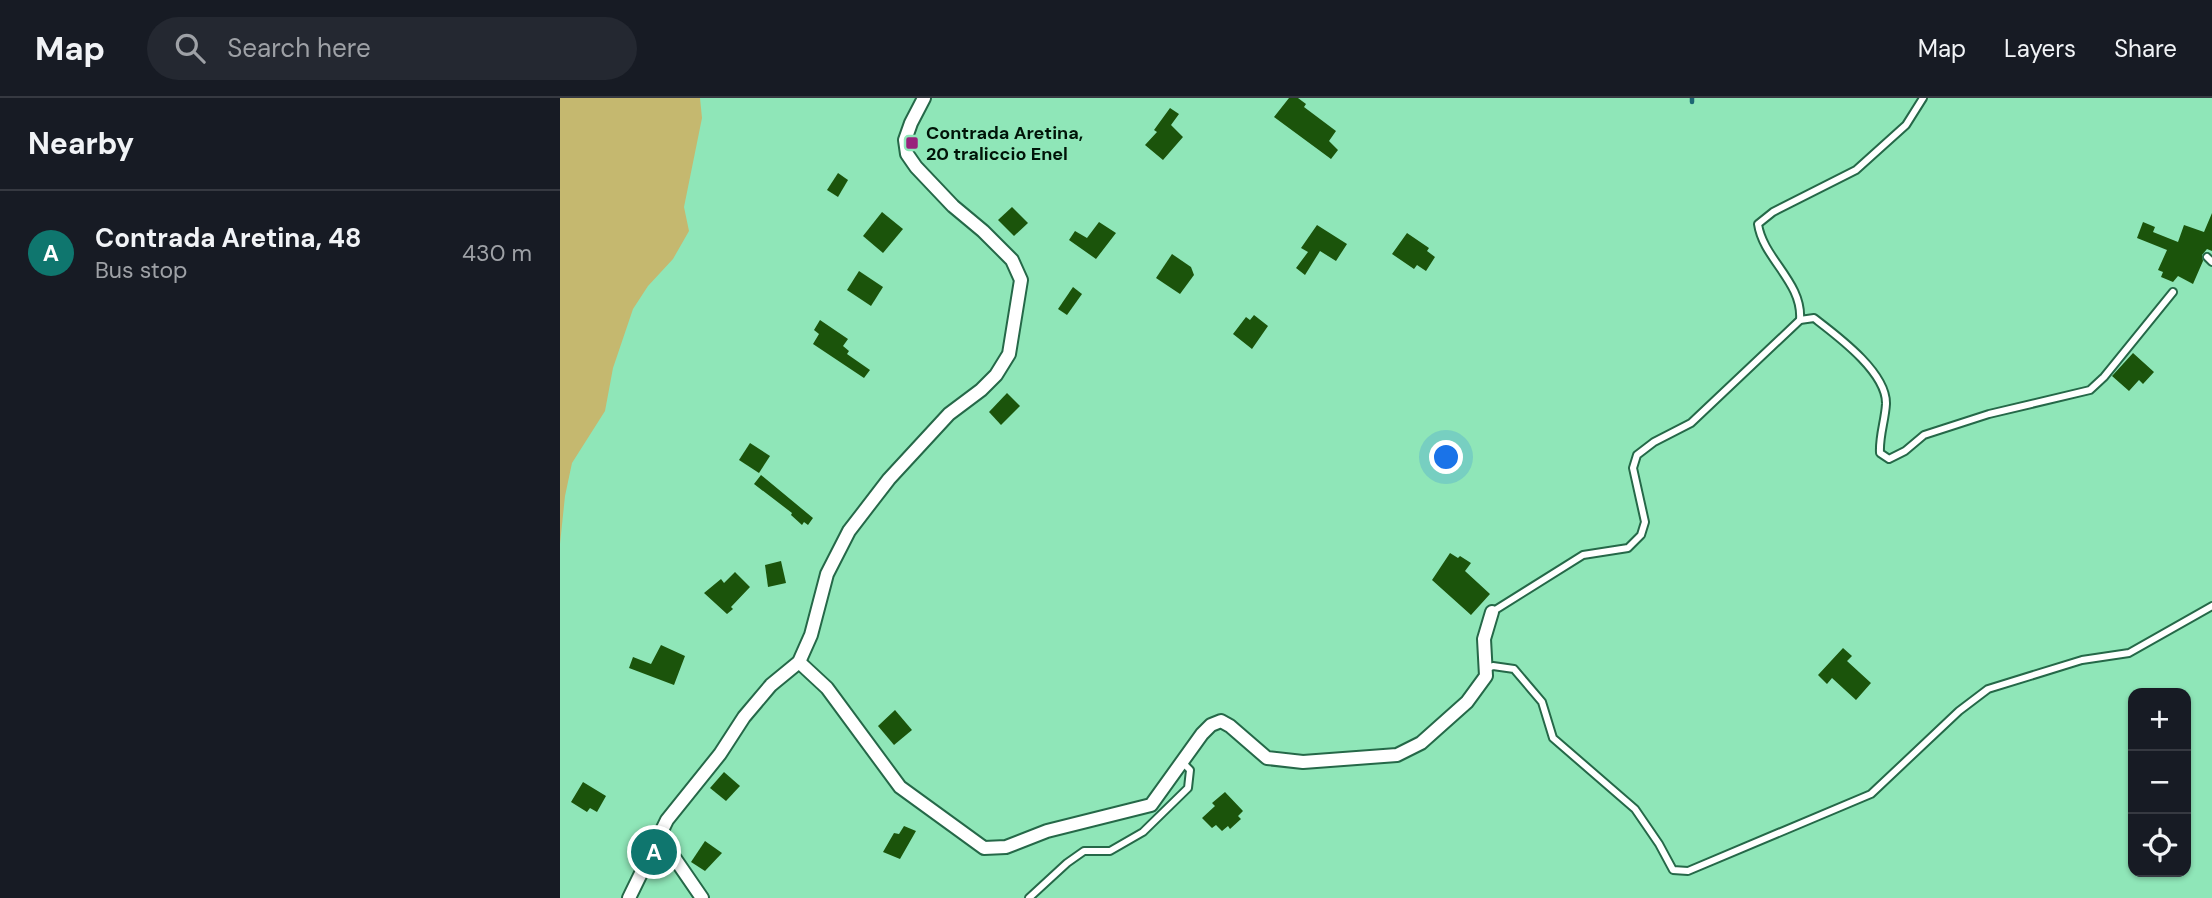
<!DOCTYPE html>
<html lang="en">
<head>
<meta charset="utf-8">
<style>
	:root { --surface:#171b24; --page:#242831; --text:#f1f3f6; --muted:#9ea1a6; --line:#363941; --accent:#0f766e }
	body { margin:0; font-family:"DM Sans",sans-serif; background:var(--page); color:var(--text) }
	.controls { position:absolute; right:21px; bottom:21px; display:grid; overflow:hidden; border-radius:14px; box-shadow:0 2px 5px #0004 }
	.controls button { width:63px; height:63px; display:grid; place-items:center; padding:0; border:0; border-bottom:2px solid var(--line); background:var(--surface); color:var(--text); font:35px sans-serif }
	.you { position:absolute; left:887px; top:360px; width:24px; height:24px; margin:-18px; border:5px solid #fff; border-radius:50%; background:#1a73e8; box-shadow:0 0 0 10px #1a73e833 }
	.badge { display:grid; place-items:center; width:46px; height:46px; border-radius:50%; background:var(--accent); color:#fff; font-size:23px; font-weight:700 }
	.pin { position:absolute; translate:-50% -50%; border:4px solid #fff; box-shadow:0 2px 7px #0006 }
	.list { margin:0; padding:0; list-style:none }
	h2 { display:flex; justify-content:space-between; align-items:center; height:91px; margin:0; padding:0 28px; font-size:30px }
	h2 small { font-size:23px; font-weight:400; color:var(--muted) }
	.list li { display:grid; grid-template-columns:46px 1fr auto; gap:21px; align-items:center; box-sizing:border-box; height:126px; padding:0 28px; border-top:2px solid var(--line) }
	.list b { display:block; font-size:26px; white-space:nowrap }
	.list p { margin:0; font-size:23px; white-space:nowrap; color:var(--muted) }
	.list em { font-size:23px; font-style:normal; color:var(--muted) }
	.icon { flex:none; width:38px; height:38px; fill:none; stroke:currentColor; stroke-width:2; stroke-linecap:round; stroke-linejoin:round }
	.map { position:relative; flex:none; width:1652px; height:800px; overflow:hidden }
	header { display:flex; align-items:center; gap:42px; box-sizing:border-box; height:98px; padding:0 35px; background:var(--surface); border-bottom:2px solid var(--line) }
	header strong { font-size:33px }
	nav { display:flex; gap:38px; margin-inline-start:auto; font-size:24px }
	.search { width:490px; height:63px; background:var(--page); display:flex; align-items:center; gap:18px; box-sizing:border-box; padding:0 24px; border-radius:38px; color:var(--muted); font-size:26px }
	main { display:flex }
	aside { flex:1; background:var(--surface) }
	.map>svg:first-child { display:block }
</style>
</head>
<body>
<header>
<strong>Map</strong>
<div class="search"><svg class="icon" aria-label="search" viewBox="0 0 24 24"><circle cx="10" cy="10" r="6"/><path d="M15 15l6 6"/></svg>Search here</div>
<nav><a>Map</a><a>Layers</a><a>Share</a></nav>
</header>
<main>
<aside>
<h2>Nearby<small></small></h2>
<ul class="list">
<li><span class="badge">A</span><div><b>Contrada Aretina, 48</b><p>Bus stop</p></div><em>430 m</em></li>
</ul>
</aside>
<div class="map">
<svg width="1652" height="800" viewBox="0 0 1652 800">
	<rect width="100%" height="100%" fill="#8fe6b8"/>
	<!-- green -->
	<polygon fill="#c5b86f" points="0,0 140,0 142,20 124,109 129,133 113,161 88,188 73,211 53,270 45,313 12,365 5,398 0,446"/>
	<g fill="none" stroke-linecap="round" stroke-linejoin="round">
		<!-- stream -->
		<polyline stroke="#1d6774" stroke-width="4.5" points="1132,4 1132,0"/>
	</g>
	<!-- building -->
	<g fill="#1b540b">
		<polygon points="729,0 738,0 746,6 744,9 776,33 769,43 778,52 771,61 714,19"/>
		<polygon points="610,10 619,16 611,27 623,39 603,62 585,47 597,34 594,32"/>
		<polygon points="278,75 288,82 278,99 267,92"/>
		<polygon points="452,109 468,125 454,138 438,122"/>
		<polygon points="322,114 343,131 323,155 303,138"/>
		<polygon points="1652,115 1652,153 1647,151 1642,157 1643,163 1633,186 1618,178 1613,184 1601,179 1603,174 1598,172 1607,152 1577,140 1583,124 1595,129 1593,134 1618,144 1624,127 1644,134"/>
		<polygon points="539,124 556,135 536,161 509,142 515,133 527,140"/>
		<polygon points="757,127 787,146 776,163 760,153 745,177 736,170 748,154 741,150"/>
		<polygon points="847,135 869,150 867,153 875,159 866,173 857,167 854,171 832,156"/>
		<polygon points="612,156 631,169 634,177 620,196 596,180"/>
		<polygon points="299,173 323,189 311,208 287,192"/>
		<polygon points="513,189 522,196 507,217 498,211"/>
		<polygon points="694,217 708,228 692,251 673,236 686,219 690,222"/>
		<polygon points="260,222 288,241 283,248 289,253 287,256 310,272 304,280 253,246 259,236 254,232"/>
		<polygon points="1573,255 1594,274 1583,286 1579,282 1569,293 1552,278"/>
		<polygon points="447,295 460,308 441,327 429,314"/>
		<polygon points="190,345 210,358 199,375 179,362"/>
		<polygon points="201,377 253,420 248,427 244,424 242,427 231,417 232,415 194,386"/>
		<polygon points="890,455 898,460 900,458 911,465 905,473 930,496 911,517 872,482"/>
		<polygon points="221,463 226,485 208,489 205,467"/>
		<polygon points="175,474 190,489 171,509 173,511 167,516 144,495 161,481 164,485"/>
		<polygon points="101,547 125,558 114,587 69,570 73,559 91,566"/>
		<polygon points="1283,550 1292,558 1287,563 1311,585 1296,602 1272,580 1267,586 1258,577"/>
		<polygon points="335,612 352,632 334,647 318,628"/>
		<polygon points="164,674 180,688 166,703 150,690"/>
		<polygon points="23,684 46,698 37,714 30,710 27,714 11,704"/>
		<polygon points="665,694 683,713 678,718 681,721 670,731 668,728 662,733 656,727 652,730 642,720 655,708 652,705"/>
		<polygon points="344,728 356,733 340,761 323,754 334,735 339,736"/>
		<polygon points="145,743 162,755 145,773 131,764"/>
	</g>
	<g fill="none" stroke-linecap="round" stroke-linejoin="round">
		<!-- lane casing -->
		<g stroke="#256848" stroke-width="10">
			<g id="lane">
				<polyline points="1647,159 1652,164"/>
				<path d="M1240,222C1243,184 1203,161 1198,126L1213,114L1296,72L1346,27L1363,0"/>
				<path d="M932,514L1023,457L1068,450L1081,437L1085,424L1073,370L1077,357L1094,344L1131,325L1240,222L1254,220C1276,237 1327,274 1326,306C1325,323 1319,338 1320,355L1329,361L1345,353L1364,337L1429,316L1530,292L1544,279L1613,194"/>
				<polyline points="926,571 933,568 954,571 982,604 993,640 1075,711 1099,746 1113,772 1128,773 1311,696 1399,613 1428,591 1522,562 1569,555 1652,508"/>
				<polyline points="469,800 507,765 524,753 550,753 583,734 628,690 630,672 622,664"/>
			</g>
		</g>
		<!-- street casing -->
		<g stroke="#256848" stroke-width="16">
			<g id="street">
				<polyline points="239,564 267,590 340,689 424,750 446,749 487,733 591,707 642,636 651,627 661,623 670,628 707,660 743,664 837,657 861,645 907,604 926,578 924,541 932,514"/>
				<polyline points="98,736 142,800"/>
				<polyline points="69,800 107,722 160,656 184,619 211,587 239,564 251,537 267,476 289,433 329,381 389,316 421,292 436,277 449,256 461,182 452,162 423,133 393,108 356,69 347,56 345,42 351,25 364,0"/>
			</g>
		</g>
		<!-- lane -->
		<use href="#lane" stroke="#fff" stroke-width="6"/>
		<!-- street -->
		<use href="#street" stroke="#fff" stroke-width="12"/>
	</g>
	<!-- markers -->
	<rect fill="#99217c" stroke="#8fe6b8" stroke-width="2.5" x="345" y="38" width="14" height="14" rx="3.5"/>
	<g text-anchor="middle" dominant-baseline="central" stroke-width="7" stroke-linejoin="round" paint-order="stroke">
		<!-- poi labels -->
		<g font-size="18" font-weight="bold" fill="#001408" stroke="#8fe6b8" text-anchor="start">
			<text x="366" y="35">Contrada Aretina,<tspan x="366" dy="21">20 traliccio Enel</tspan></text>
		</g>
	</g>
</svg>
<div class="controls">
<button>+</button>
<button>−</button>
<button><svg class="icon" aria-label="locate" viewBox="0 0 24 24"><circle cx="12" cy="12" r="6"/><path d="M12 2v4M12 18v4M2 12h4M18 12h4"/></svg></button>
</div>
<div class="you"></div>
<div class="pin badge" style="left:94px;top:754px">A</div>
</div>
</main>
</body>
</html>
